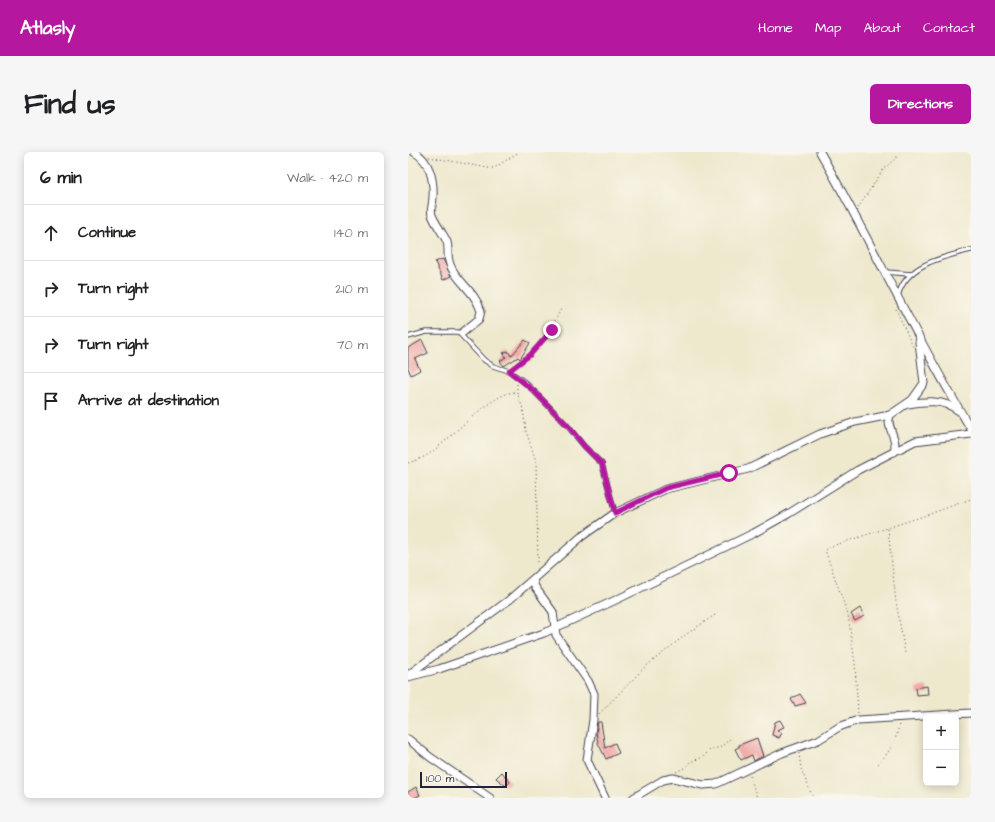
<!DOCTYPE html>
<html lang="en">
<head>
<meta charset="utf-8">
<style>
	:root { --surface:#fff; --page:#f6f6f6; --text:#202124; --muted:#757577; --line:#e0e0e0; --accent:#b5179e }
	body { margin:0; font-family:"Architects Daughter",sans-serif; background:var(--page); color:var(--text) }
	.controls { position:absolute; right:12px; bottom:12px; display:grid; overflow:hidden; border-radius:6px; box-shadow:0 2px 10px #0003 }
	.controls button { width:36px; height:36px; display:grid; place-items:center; padding:0; border:0; border-bottom:1px solid var(--line); background:var(--surface); color:var(--text); font:20px sans-serif }
	.scale { position:absolute; left:12px; bottom:10px; width:87px; box-sizing:border-box; padding-left:4px; border:2px solid #22223b; border-top:0; font-size:11px; line-height:14px; white-space:nowrap; color:#22223b; -webkit-text-stroke:3px #fbf7ec; paint-order:stroke }
	.stop { position:absolute; width:12px; height:12px; margin:-9px; border:3px solid #b5179e; border-radius:50%; background:#fff }
	.stop.end { background:#b5179e; border-color:#fff; box-shadow:0 1px 4px #0008 }
	.list { margin:0; padding:0; list-style:none }
	h2 { display:flex; justify-content:space-between; align-items:center; height:52px; margin:0; padding:0 16px; font-size:17px }
	h2 small { font-size:13px; font-weight:400; color:var(--muted) }
	.list li { display:grid; grid-template-columns:26px 1fr auto; gap:12px; align-items:center; box-sizing:border-box; height:56px; padding:0 16px; border-top:1px solid var(--line) }
	.list b { display:block; font-size:15px; white-space:nowrap }
	.list em { font-size:13px; font-style:normal; color:var(--muted) }
	.icon { flex:none; width:22px; height:22px; fill:none; stroke:currentColor; stroke-width:2; stroke-linecap:round; stroke-linejoin:round }
	.map { position:relative; flex:none; width:563px; height:646px; overflow:hidden; border-radius:6px }
	header { display:flex; align-items:center; gap:24px; box-sizing:border-box; height:56px; padding:0 20px; background:var(--accent); color:#fff }
	header strong { font-size:19px }
	nav { display:flex; gap:22px; margin-inline-start:auto; font-size:14px }
	.intro { display:flex; align-items:center; justify-content:space-between; box-sizing:border-box; height:96px; padding:0 24px }
	h1 { margin:0; font-size:28px }
	.button { padding:10px 18px; border-radius:6px; background:var(--accent); color:#fff; font-size:14px; font-weight:700 }
	main { display:flex; gap:24px; padding:0 24px }
	aside { flex:1; background:var(--surface); border-radius:6px; box-shadow:0 2px 10px #0003 }
	.map>svg:first-child { display:block }
</style>
</head>
<body>
<header>
<strong>Atlasly</strong>
<nav><a>Home</a><a>Map</a><a>About</a><a>Contact</a></nav>
</header>
<div class="intro"><h1>Find us</h1><a class="button">Directions</a></div>
<main>
<aside>
<h2>6 min<small>Walk · 420 m</small></h2>
<ul class="list">
<li><svg class="icon" aria-label="ahead" viewBox="0 0 24 24"><path d="M12 20V5M6 11l6-6 6 6"/></svg><div><b>Continue</b></div><em>140 m</em></li>
<li><svg class="icon" aria-label="right" viewBox="0 0 24 24"><path d="M7 20v-9h11M14 6l5 5-5 5"/></svg><div><b>Turn right</b></div><em>210 m</em></li>
<li><svg class="icon" aria-label="right" viewBox="0 0 24 24"><path d="M7 20v-9h11M14 6l5 5-5 5"/></svg><div><b>Turn right</b></div><em>70 m</em></li>
<li><svg class="icon" aria-label="arrive" viewBox="0 0 24 24"><path d="M6 21V4h12l-3 4 3 4H6"/></svg><div><b>Arrive at destination</b></div></li>
</ul>
</aside>
<div class="map">
<svg width="563" height="646" viewBox="0 0 563 646">
	<rect width="100%" height="100%" fill="#fbf7ec"/>
	<filter id="ink" filterUnits="userSpaceOnUse"><feTurbulence type="fractalNoise" baseFrequency=".025" numOctaves="2"/><feDisplacementMap in="SourceGraphic" scale="8" xChannelSelector="R" yChannelSelector="G"/><feConvolveMatrix kernelMatrix="1 2 1 2 8 2 1 2 1" color-interpolation-filters="sRGB"/></filter>
	<filter id="wash" filterUnits="userSpaceOnUse"><feTurbulence type="fractalNoise" baseFrequency=".012" numOctaves="4" result="noise"/><feDisplacementMap in="SourceGraphic" scale="16" xChannelSelector="R" yChannelSelector="G"/><feGaussianBlur stdDeviation="0.9" result="paint"/><feColorMatrix in="noise" values="0 0 0 0 0 0 0 0 0 0 0 0 0 0 0 0 0 1.4 0 .05"/><feComposite in="paint" operator="in"/></filter>
	<g filter="url(#wash)">
		<rect width="100%" height="100%" fill="#eee8cd"/>
		<g id="blocks">
			<!-- building -->
			<g fill="#f0aaa8">
				<polygon points="35,107 43,124 35,128 27,110"/>
				<polygon points="14,188 20,201 7,207 12,218 3,223 0,216 0,196"/>
				<polygon points="117,188 122,191 112,207 110,205 96,214 92,209 98,205 95,201 100,199 103,204"/>
				<polygon points="452,456 456,464 447,469 443,462"/>
				<polygon points="519,534 520,542 509,543 508,536"/>
				<polygon points="392,542 398,551 387,554 383,547"/>
				<polygon points="372,568 376,575 369,578 374,581 371,586 364,583 367,570"/>
				<polygon points="190,570 193,570 197,596 207,591 211,601 198,607 190,591 188,580"/>
				<polygon points="349,586 355,604 346,609 344,603 333,608 327,597 331,595 331,593"/>
				<polygon points="94,620 102,630 98,634 88,626"/>
				<polygon points="8,635 12,643 6,646 0,646 0,640"/>
			</g>
		</g>
	</g>
	<g filter="url(#ink)">
		<use href="#blocks" fill-opacity="0" stroke="#414051" stroke-width="1"/>
		<g fill="none" stroke-linecap="round" stroke-linejoin="round">
			<!-- service casing -->
			<g stroke="#414051" stroke-width="5.5">
				<g id="service">
					<polyline points="477,120 503,122"/>
					<path d="M490,144C498,112 535,105 563,98"/>
					<polyline points="0,185 18,180 50,180 76,208 85,214 101,219 118,231 157,271 176,294 194,312 207,361"/>
				</g>
			</g>
			<!-- minor casing -->
			<g stroke="#414051" stroke-width="9">
				<g id="minor">
					<path d="M6,0C22,8 26,29 25,45C25,52 22,57 24,63C28,73 35,81 39,90C42,100 37,104 44,117C53,132 68,142 73,159L71,167L54,181"/>
					<path d="M412,0C464,91 508,187 563,277"/>
					<path d="M500,252C518,249 535,247 551,259"/>
					<path d="M486,300C491,286 477,276 482,263L504,248L516,231L511,190"/>
					<polyline points="125,428 127,435 145,460 148,483 180,529 186,542 185,568 179,608 197,646"/>
					<polyline points="0,523 101,448 173,385 207,361 258,337 340,317 412,282 447,270 482,263"/>
					<polyline points="0,525 31,517 136,481 212,446 346,381 380,362 450,318 507,289 563,282"/>
					<polyline points="0,587 22,605 82,646"/>
					<polyline points="225,646 255,628 265,626 295,633 308,632 374,601 410,588 431,575 450,568 563,561"/>
				</g>
			</g>
			<!-- path -->
			<g stroke="#414051" stroke-width="1" stroke-dasharray="1 3" stroke-linecap="butt">
				<polyline points="21,5 80,16 86,16 111,0"/>
				<polyline points="450,56 475,18 494,0"/>
				<polyline points="488,157 505,195"/>
				<path d="M104,216C130,196 140,184 154,155"/>
				<polyline points="109,232 109,240 115,257 118,279 128,309 130,413"/>
				<path d="M0,311C9,308 18,305 25,299C44,285 86,239 108,240"/>
				<polyline points="480,377 488,450 497,501"/>
				<polyline points="450,561 447,511 440,463 417,398 421,395 519,363 563,347"/>
				<polyline points="191,562 237,515 280,481 307,463"/>
				<polyline points="391,601 393,617 405,646"/>
				<path d="M470,612C481,601 489,588 491,572"/>
				<polyline points="268,620 278,615 282,610 295,605 302,598 313,595 322,587"/>
				<polyline points="342,624 349,646"/>
			</g>
			<!-- service -->
			<use href="#service" stroke="#fff" stroke-width="3.5"/>
			<!-- minor -->
			<use href="#minor" stroke="#fff" stroke-width="7"/>
		</g>
	</g>
	<g fill="none" stroke-linecap="round" stroke-linejoin="round" filter="url(#ink)">
		<!-- route -->
		<polyline stroke="#b5179e" stroke-width="5" points="144,178 122,203 101,219 126,239 161,275 176,294 194,312 207,361 258,336 321,321"/>
	</g>
</svg>
<div class="controls">
<button>+</button>
<button>−</button>
</div>
<div class="scale">100 m</div>
<div class="stop" style="left:321px;top:321px"></div>
<div class="stop end" style="left:144px;top:178px"></div>
</div>
</main>
</body>
</html>
